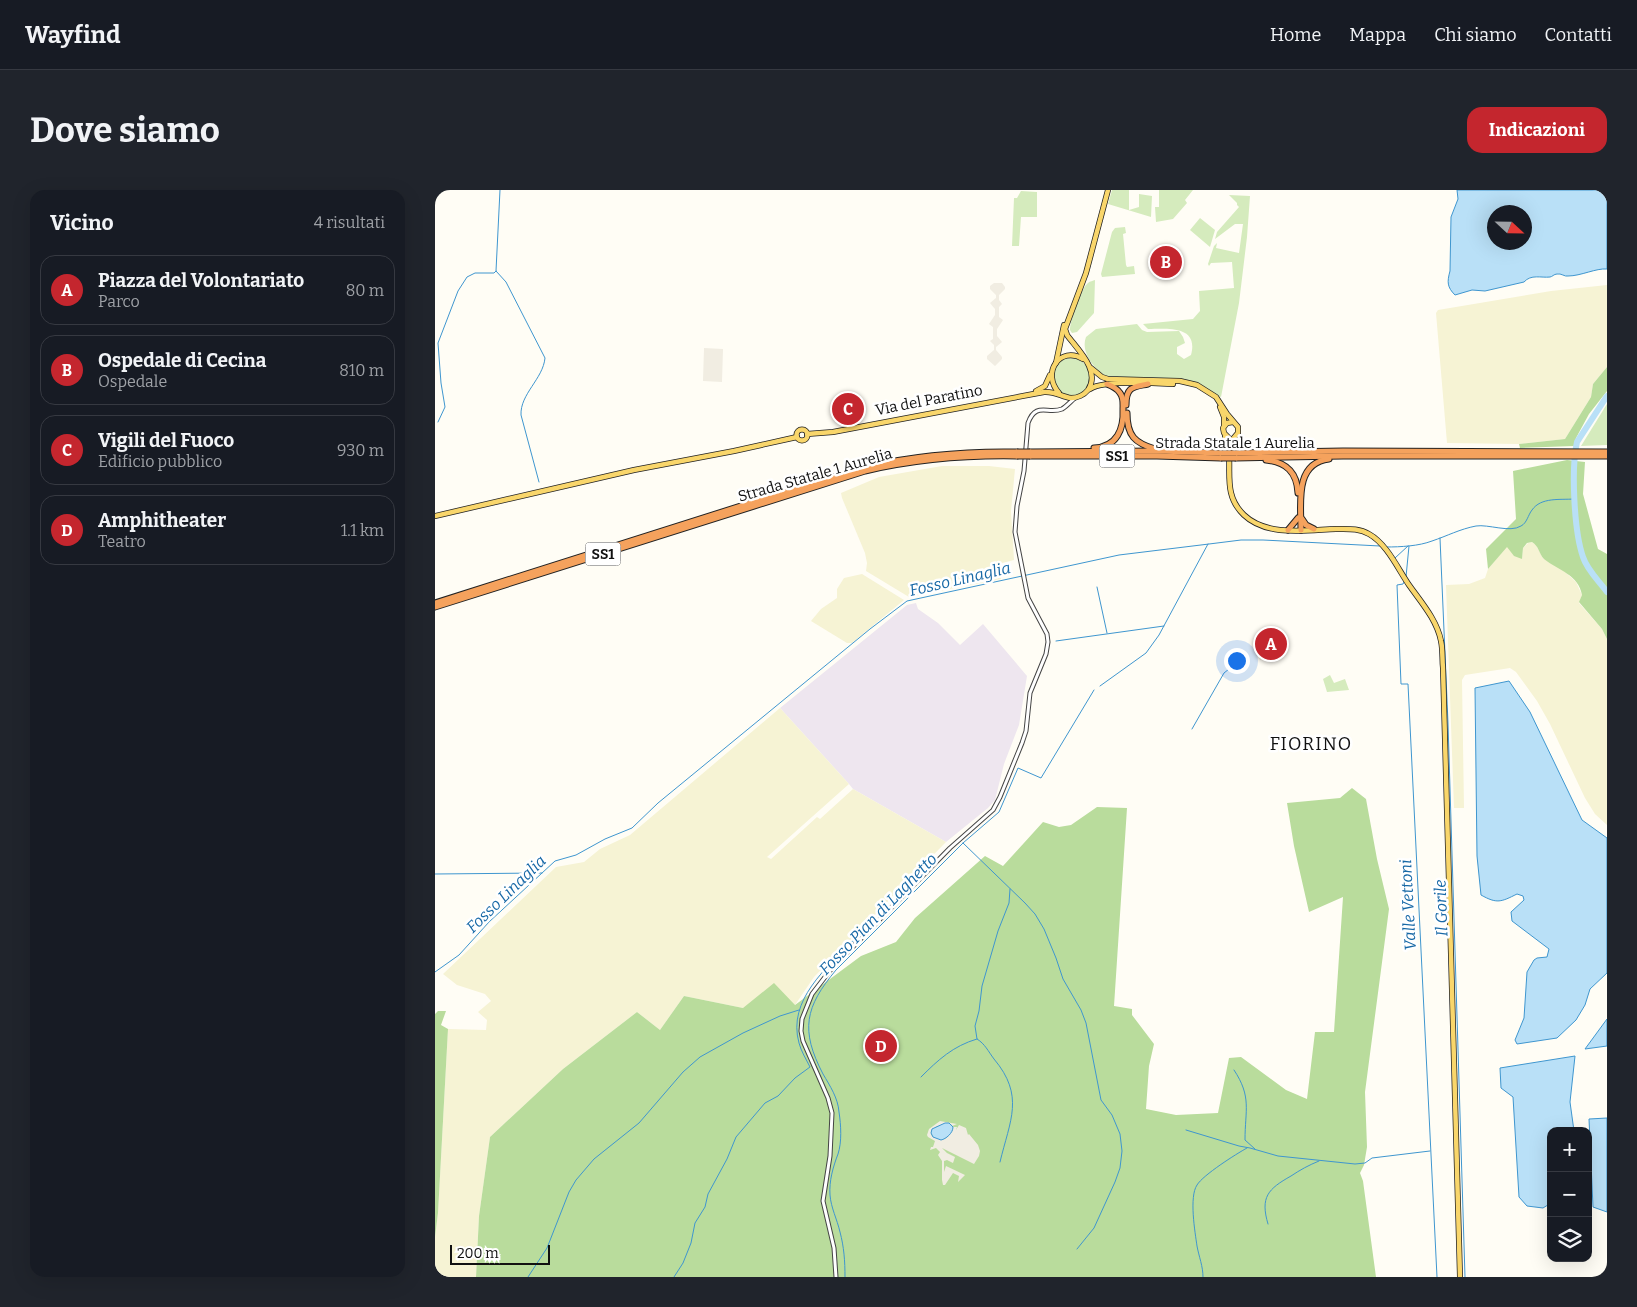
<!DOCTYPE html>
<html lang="it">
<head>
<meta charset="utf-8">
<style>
	:root { --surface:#171b24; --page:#20242c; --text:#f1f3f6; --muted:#9ea1a6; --line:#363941; --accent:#c4262e }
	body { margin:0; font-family:Bitter,serif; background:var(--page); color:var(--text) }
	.controls { position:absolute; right:15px; bottom:15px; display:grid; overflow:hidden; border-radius:10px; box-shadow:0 5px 20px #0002 }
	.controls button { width:45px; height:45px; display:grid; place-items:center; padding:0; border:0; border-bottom:1px solid var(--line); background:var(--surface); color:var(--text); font:25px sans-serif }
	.compass { position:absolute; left:1052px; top:15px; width:45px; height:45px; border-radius:50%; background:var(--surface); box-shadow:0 5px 20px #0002; rotate:112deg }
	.scale { position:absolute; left:15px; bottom:12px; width:100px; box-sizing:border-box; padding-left:5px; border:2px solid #111; border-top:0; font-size:14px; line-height:18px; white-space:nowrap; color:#111; -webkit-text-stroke:4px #fff; paint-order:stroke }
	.you { position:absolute; left:801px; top:470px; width:18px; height:18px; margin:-12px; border:4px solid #fff; border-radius:50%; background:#1a73e8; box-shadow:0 0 0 8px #1a73e833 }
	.badge { display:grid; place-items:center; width:32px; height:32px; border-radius:50%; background:var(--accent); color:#fff; font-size:16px; font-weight:700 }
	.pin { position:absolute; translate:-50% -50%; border:2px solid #fff; box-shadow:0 1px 5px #0006 }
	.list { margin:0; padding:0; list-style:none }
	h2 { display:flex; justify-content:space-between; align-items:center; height:65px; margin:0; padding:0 20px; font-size:21px }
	h2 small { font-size:16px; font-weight:400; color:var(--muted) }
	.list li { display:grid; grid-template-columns:32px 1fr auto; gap:15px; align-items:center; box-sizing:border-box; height:70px; margin:0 10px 10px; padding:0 10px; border:1px solid var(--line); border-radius:15px }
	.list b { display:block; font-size:19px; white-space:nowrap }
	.list p { margin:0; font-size:16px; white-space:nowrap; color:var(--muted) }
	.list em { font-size:16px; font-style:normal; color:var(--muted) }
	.icon { flex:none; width:28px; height:28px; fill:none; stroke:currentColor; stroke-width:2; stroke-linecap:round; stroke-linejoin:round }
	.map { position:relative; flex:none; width:1172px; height:1087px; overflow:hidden; border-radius:15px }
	header { display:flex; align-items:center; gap:30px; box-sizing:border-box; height:70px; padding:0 25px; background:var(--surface); border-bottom:1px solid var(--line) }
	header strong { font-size:24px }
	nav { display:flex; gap:28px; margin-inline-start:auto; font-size:18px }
	.intro { display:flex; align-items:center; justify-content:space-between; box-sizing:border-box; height:120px; padding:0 30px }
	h1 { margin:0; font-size:35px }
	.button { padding:12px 22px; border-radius:15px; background:var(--accent); color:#fff; font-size:18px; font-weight:700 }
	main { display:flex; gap:30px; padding:0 30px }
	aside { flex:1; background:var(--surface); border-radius:15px; box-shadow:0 5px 20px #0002 }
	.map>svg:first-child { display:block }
</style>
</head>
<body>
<header>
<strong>Wayfind</strong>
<nav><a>Home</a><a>Mappa</a><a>Chi siamo</a><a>Contatti</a></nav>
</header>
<div class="intro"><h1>Dove siamo</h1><a class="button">Indicazioni</a></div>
<main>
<aside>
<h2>Vicino<small>4 risultati</small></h2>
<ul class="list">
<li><span class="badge">A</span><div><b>Piazza del Volontariato</b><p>Parco</p></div><em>80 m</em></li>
<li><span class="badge">B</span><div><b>Ospedale di Cecina</b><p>Ospedale</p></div><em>810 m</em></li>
<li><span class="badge">C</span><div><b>Vigili del Fuoco</b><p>Edificio pubblico</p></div><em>930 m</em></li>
<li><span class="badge">D</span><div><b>Amphitheater</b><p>Teatro</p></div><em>1.1 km</em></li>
</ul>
</aside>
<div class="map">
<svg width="1172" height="1087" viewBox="0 0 1172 1087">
	<rect width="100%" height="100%" fill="#fffdf5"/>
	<!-- industrial -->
	<polygon fill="#eee6ef" points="481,413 483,419 503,433 525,455 548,434 592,486 584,535 569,574 560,610 553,618 511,652 418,599 414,594 345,518 472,415"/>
	<!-- farmland -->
	<g fill="#f6f3d4">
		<polygon points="1172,95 1172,177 1158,194 1156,207 1130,249 1084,254 1012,253 1001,123 1003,120 1116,101"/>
		<polygon points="507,276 554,276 580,279 576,321 579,370 563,374 566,389 474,407 431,381 432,373 430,363 407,308 406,303 444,287"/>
		<polygon points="1097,352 1101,355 1108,368 1128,380 1141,392 1147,405 1144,413 1167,439 1172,449 1172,635 1160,624 1150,608 1115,534 1102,511 1081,482 1075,478 1030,485 1027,490 1029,618 1019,618 1011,395 1034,394 1050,388 1053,379 1072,356 1087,369 1088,358 1093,353"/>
		<polygon points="427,384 469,410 417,453 412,453 376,431 386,419 402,408 402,399 409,388"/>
		<polygon points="345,518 414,594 332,667 336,669 382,627 385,629 418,599 511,652 379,787 360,815 308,818 249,806 225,840 202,822 128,879 55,947 44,1026 41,1087 0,1087 0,1047 3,1023 13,839 51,840 52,830 43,822 56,811 50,804 22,795 8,784 121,677 149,672 165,659 195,645"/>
	</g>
	<!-- green -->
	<g fill="#d5ebbd">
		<polygon points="677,0 694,0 694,20 704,17 704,4 717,6 716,27 673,14"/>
		<polygon points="724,0 758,0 750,10 752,13 738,29 721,32 720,17 724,17"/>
		<polygon points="586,1 602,2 602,27 586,27 584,56 577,56 579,8 582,8"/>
		<path d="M794,5L815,6L812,47L804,113L786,207L765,194L756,191L674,187C660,182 645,162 651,147L661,139L702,134L707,140L712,142L744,141L748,147L750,153L742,157V164L749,169L756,165C764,135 732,139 713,139L708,134L758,129L765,121L764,101L799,98L797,72L776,73L774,76L773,74L779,56L782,53L781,58L804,63L808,34H800L780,49L782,42L804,17L802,15V13Z"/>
		<polygon points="765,28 780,40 775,57 755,40"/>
		<polygon points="690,37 691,43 688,44 691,75 692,77 699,76 700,84 667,87 666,84 677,42 680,38"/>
		<path d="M660,90L659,123L642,142L637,143L635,140C635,131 646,98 653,93C655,91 658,91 660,90Z"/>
		<circle cx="636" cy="187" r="19"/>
		<polygon points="1172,214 1172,255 1146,256"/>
		<polygon points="840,445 847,448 848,463 844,460 831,462 825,470 823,446"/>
		<polygon points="895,485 899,493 910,489 914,500 892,502 888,489"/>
	</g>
	<!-- forest -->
	<g fill="#b9dc9c">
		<polygon points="1172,177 1172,201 1154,224 1141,248 1139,256 1085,258 1084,254 1130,249 1156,207 1158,194"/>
		<path d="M1132,270L1150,272L1148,304L1163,359L1172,364V449L1167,439L1144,412L1147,405C1144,385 1123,380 1109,369C1104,364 1104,356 1097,352L1092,353L1088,358L1087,369L1079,366L1072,357L1053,379L1051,359L1081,329L1078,281Z"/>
		<polygon points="917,598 931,609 942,669 954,719 930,902 932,957 929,975 925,983 928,991 941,1087 41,1087 44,1026 55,947 128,879 202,822 225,840 249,806 308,818 339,793 360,815 426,766 461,752 480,728 550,666 568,676 608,632 624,637 636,635 662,617 692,618 679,816 697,819 697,825 719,854 714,876 711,919 741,925 783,923 794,868 806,867 851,900 872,909 880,842 899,842 908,707 874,722 859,656 852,613 905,608"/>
		<polygon points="3,821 11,821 6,835 13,839 3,1023 0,1047 0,824"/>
	</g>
	<!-- plaza -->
	<g fill="#f1ede2">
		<polygon points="559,93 567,93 570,97 570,99 564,105 564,110 567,114 564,117 564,127 568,130 562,139 562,146 567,152 561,157 561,160 567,167 567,169 560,176 552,169 552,166 559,160 559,155 555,151 558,149 558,137 554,134 560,125 560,119 555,113 561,108 561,105 555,99 555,96"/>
		<polygon points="269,158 288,159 287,192 268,191"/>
		<polygon points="505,931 522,934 517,936 516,934 502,936 496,941 496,945 506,950 511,948 518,940 518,937 522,937 521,940 524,935 531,938 533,945 534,944 543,955 545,961 544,966 539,974 507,958 512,963 520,967 518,973 512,970 509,971 509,982 511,976 530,985 523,992 524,986 518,983 510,995 508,995 507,990 507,971 503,965 505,962 501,958 495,960 496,957 498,957 500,951 493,947 492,945 494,939"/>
	</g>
	<!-- water -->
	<g fill="#b9e0f7" stroke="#3f96cf" fill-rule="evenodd">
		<path d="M1022,0H1172V79C1161,78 1146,86 1133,86C1130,87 1126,83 1122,84C1119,84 1117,87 1115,87C1106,88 1096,84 1089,92L1050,101L1037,100L1020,105C1012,97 1012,92 1015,81L1016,27L1023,9ZM1060,22H1090V52H1060Z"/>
		<path d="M1074,491L1095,522L1147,630L1172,648V783L1155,799L1150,815L1141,830L1122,848L1082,854L1080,850L1089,828L1092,782L1099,770L1102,768L1112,767L1114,759L1077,731L1076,722L1089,710L1088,706L1082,704C1066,712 1062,714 1046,705L1042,666L1040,498Z"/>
		<polygon points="1172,829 1172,856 1150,859"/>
		<polygon points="1140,866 1135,912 1139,941 1116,941 1116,1013 1108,1018 1092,1016 1084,1007 1078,907 1066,898 1065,878"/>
		<polygon points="1172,928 1172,1022 1158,1017 1154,929"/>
		<path d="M510,933H514L518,937C518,943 511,949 506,950L498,947L496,943L497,939Z"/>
	</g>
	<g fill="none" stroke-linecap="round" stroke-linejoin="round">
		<!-- stream -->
		<g stroke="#3f96cf" stroke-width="1">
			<path d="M65,0L61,81L71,92L110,168C108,189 85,204 86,225L104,292"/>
			<polyline points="3,232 10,217 6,193 3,153 23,101 32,87 40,83 59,83 61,81"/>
			<polyline points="1005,348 1013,533 1030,1087"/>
			<path d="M951,357C966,357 984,356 997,351C1012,346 1025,339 1041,336C1053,334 1075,343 1086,336C1092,333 1093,325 1097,320C1106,307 1125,310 1139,309"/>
			<polyline points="960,368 973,356"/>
			<polyline points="971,387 974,356"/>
			<polyline points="970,390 968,394 962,395 966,494 973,494 1002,1087"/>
			<polyline points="662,397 672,443"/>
			<polyline points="621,451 729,436"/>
			<polyline points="665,496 711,463 724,445 773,354"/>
			<polyline points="757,539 789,483 794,479"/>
			<polyline points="528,653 590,713 600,724 609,739 621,768 628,789 646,820 651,833 666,910 677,925 685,944 687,961 685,978 680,992 659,1038 642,1059"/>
			<polyline points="0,684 107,683"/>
			<polyline points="0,782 24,765 54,732 120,671 141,665 170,649 197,638 223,613 435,439 472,411 684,365 774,354 806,350 828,350 945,356"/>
			<path d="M799,880C817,907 810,920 810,950L820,959"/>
			<path d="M486,887C503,870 518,856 542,849"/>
			<polyline points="751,940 804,956 815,958 843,966 920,974 930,973 937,968 995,961"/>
			<path d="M565,972C575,930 590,906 559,869C553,861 550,854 542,849L540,836L544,821L547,796L563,741L574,713L575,699"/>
			<path d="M833,1034C825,1007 833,999 856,986C865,980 874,975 884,971"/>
			<polyline points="93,1087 112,1058 134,1002 141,990 159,969 204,933 248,882 265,867 308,843 345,826 364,820"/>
			<path d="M239,1087L248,1073L256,1053L260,1033L270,1017L273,1004L292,969L301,947L330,913L343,906L360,888L375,877C371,869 366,861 364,853C352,810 392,778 417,751L419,752"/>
			<path d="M410,1087C410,1071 409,1057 405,1042C402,1029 396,1018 395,1005C394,991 398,977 403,964C407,952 406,935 404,922C403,908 395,896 388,884C365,840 370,817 401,780L528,653L564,622L583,578L606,588L659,500"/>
			<path d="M768,1087C768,1076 764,1067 762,1056C760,1042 754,1007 762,995C768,985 801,964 812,958"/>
		</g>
		<!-- river -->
		<path stroke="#b9e0f7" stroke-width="6" d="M1172,206L1142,252C1136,279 1139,341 1148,367C1152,380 1164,391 1172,402"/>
		<!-- minor casing -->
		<g stroke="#444" stroke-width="5">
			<path id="minor" d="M401,1087L399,1058L388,1011L395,966L397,923L393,908L368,851L366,841L367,829L377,804L397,778L515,658L558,620L565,607L587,553L591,541L595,503L611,464L613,452L612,444L593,408L580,342L582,316L589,281L593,233C601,211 613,225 627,219C632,216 636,211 640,208"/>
		</g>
		<!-- major casing -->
		<g stroke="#222" stroke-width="6">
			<g id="major">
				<polyline points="621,173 629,135"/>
				<polyline points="656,178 667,187 673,189 745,191 762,195 781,207 792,224 803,237 803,243 797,250 794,261"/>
				<path d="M655,199C667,190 721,193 738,194"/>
				<polyline points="601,201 610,196 615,185"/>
				<path d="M624,203C606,183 625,155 648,169"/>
				<polyline points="785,217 789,227 789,236"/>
				<circle cx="367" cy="245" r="5.5"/>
				<path d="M372,244L398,242L609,202C620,201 627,207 636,208C642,208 649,205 653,200C666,181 643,160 632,145L630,139L651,83L673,0"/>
				<path d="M790,246C801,273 784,301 809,325C832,347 872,340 901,339C913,339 924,338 934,344C952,354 963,379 974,395C986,412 1002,430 1006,451C1008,460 1007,469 1008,478L1025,1087"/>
				<polyline points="793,247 789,243 788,238 792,233 798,232"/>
				<polyline points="0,326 199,280 299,261 362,247"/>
			</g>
		</g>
		<!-- highway casing -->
		<g stroke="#222" stroke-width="7">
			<g id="highway">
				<path d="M691,215C691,196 699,197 713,194"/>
				<path d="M692,223C692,246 700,253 720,259"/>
				<path d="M659,258C682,257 689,239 688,219C688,213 689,208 685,203C682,198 677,196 672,194"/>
				<polyline points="595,262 723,261 786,263"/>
				<polyline points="801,263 908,261 1172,262"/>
				<polyline points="595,266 722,266 786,268"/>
				<polyline points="801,268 908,266 1172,266"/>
				<path d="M831,270C851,272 862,282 863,303"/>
				<polyline points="867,329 871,335 879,339"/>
				<polyline points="853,340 863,328"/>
				<path d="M866,340C866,314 859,273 894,269"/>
				<path d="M0,413L429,277C482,265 528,261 582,262"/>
				<path d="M0,417L430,281C482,269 529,265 582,266"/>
			</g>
		</g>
		<!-- minor -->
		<use href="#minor" stroke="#fff" stroke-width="3"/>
		<!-- major -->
		<use href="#major" stroke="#f9d66b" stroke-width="4.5"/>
		<!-- highway -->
		<use href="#highway" stroke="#f5a25d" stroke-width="5"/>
		<!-- highway-bridge casing -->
		<g stroke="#222" stroke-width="7" stroke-linecap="butt">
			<g id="highway-bridge">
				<polyline points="582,262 595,262"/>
				<polyline points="786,263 801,263"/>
				<polyline points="582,266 595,266"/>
				<polyline points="786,268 801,268"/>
			</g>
		</g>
		<!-- highway-bridge -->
		<use href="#highway-bridge" stroke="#f5a25d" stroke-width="5"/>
	</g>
	<g text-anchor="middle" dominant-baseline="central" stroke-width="5" stroke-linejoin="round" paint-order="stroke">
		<!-- shield labels -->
		<g fill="#fff" stroke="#585858" stroke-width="1">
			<rect x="664.5" y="254.5" width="35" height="23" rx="4"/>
			<rect x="150.5" y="352.5" width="35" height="23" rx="4"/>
		</g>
		<g font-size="14" font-weight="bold" fill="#111">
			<text x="682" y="266">SS1</text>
			<text x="168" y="364">SS1</text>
		</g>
		<!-- street labels -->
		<g font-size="15" fill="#111" stroke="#fff">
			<text transform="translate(494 210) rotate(-11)">Via del Paratino</text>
			<text x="800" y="253">Strada Statale 1 Aurelia</text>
			<text transform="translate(380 285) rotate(-16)">Strada Statale 1 Aurelia</text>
		</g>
		<!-- water labels -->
		<g font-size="16" font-style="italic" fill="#1768a6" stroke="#fff">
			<text transform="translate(525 389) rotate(-13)">Fosso Linaglia</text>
			<text transform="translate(71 704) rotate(-44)">Fosso Linaglia</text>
			<text transform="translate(973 715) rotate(-93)">Valle Vettoni</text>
			<text transform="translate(1006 718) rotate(-92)">Il Gorile</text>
			<text transform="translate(443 724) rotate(-46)">Fosso Pian di Laghetto</text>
		</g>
		<!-- quarter labels -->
		<g font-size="18" letter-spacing="1" fill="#111" stroke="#fff">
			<text x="876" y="554">FIORINO</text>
		</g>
	</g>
</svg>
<div class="controls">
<button>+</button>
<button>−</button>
<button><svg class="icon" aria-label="layers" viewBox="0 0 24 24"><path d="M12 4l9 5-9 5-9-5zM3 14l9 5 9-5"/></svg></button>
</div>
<svg class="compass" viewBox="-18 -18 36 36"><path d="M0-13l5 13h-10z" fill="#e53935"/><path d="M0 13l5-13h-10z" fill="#9ea1a6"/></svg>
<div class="scale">200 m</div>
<div class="you"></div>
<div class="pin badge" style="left:836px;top:454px">A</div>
<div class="pin badge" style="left:731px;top:72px">B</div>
<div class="pin badge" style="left:413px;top:219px">C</div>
<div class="pin badge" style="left:446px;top:856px">D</div>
</div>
</main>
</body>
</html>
